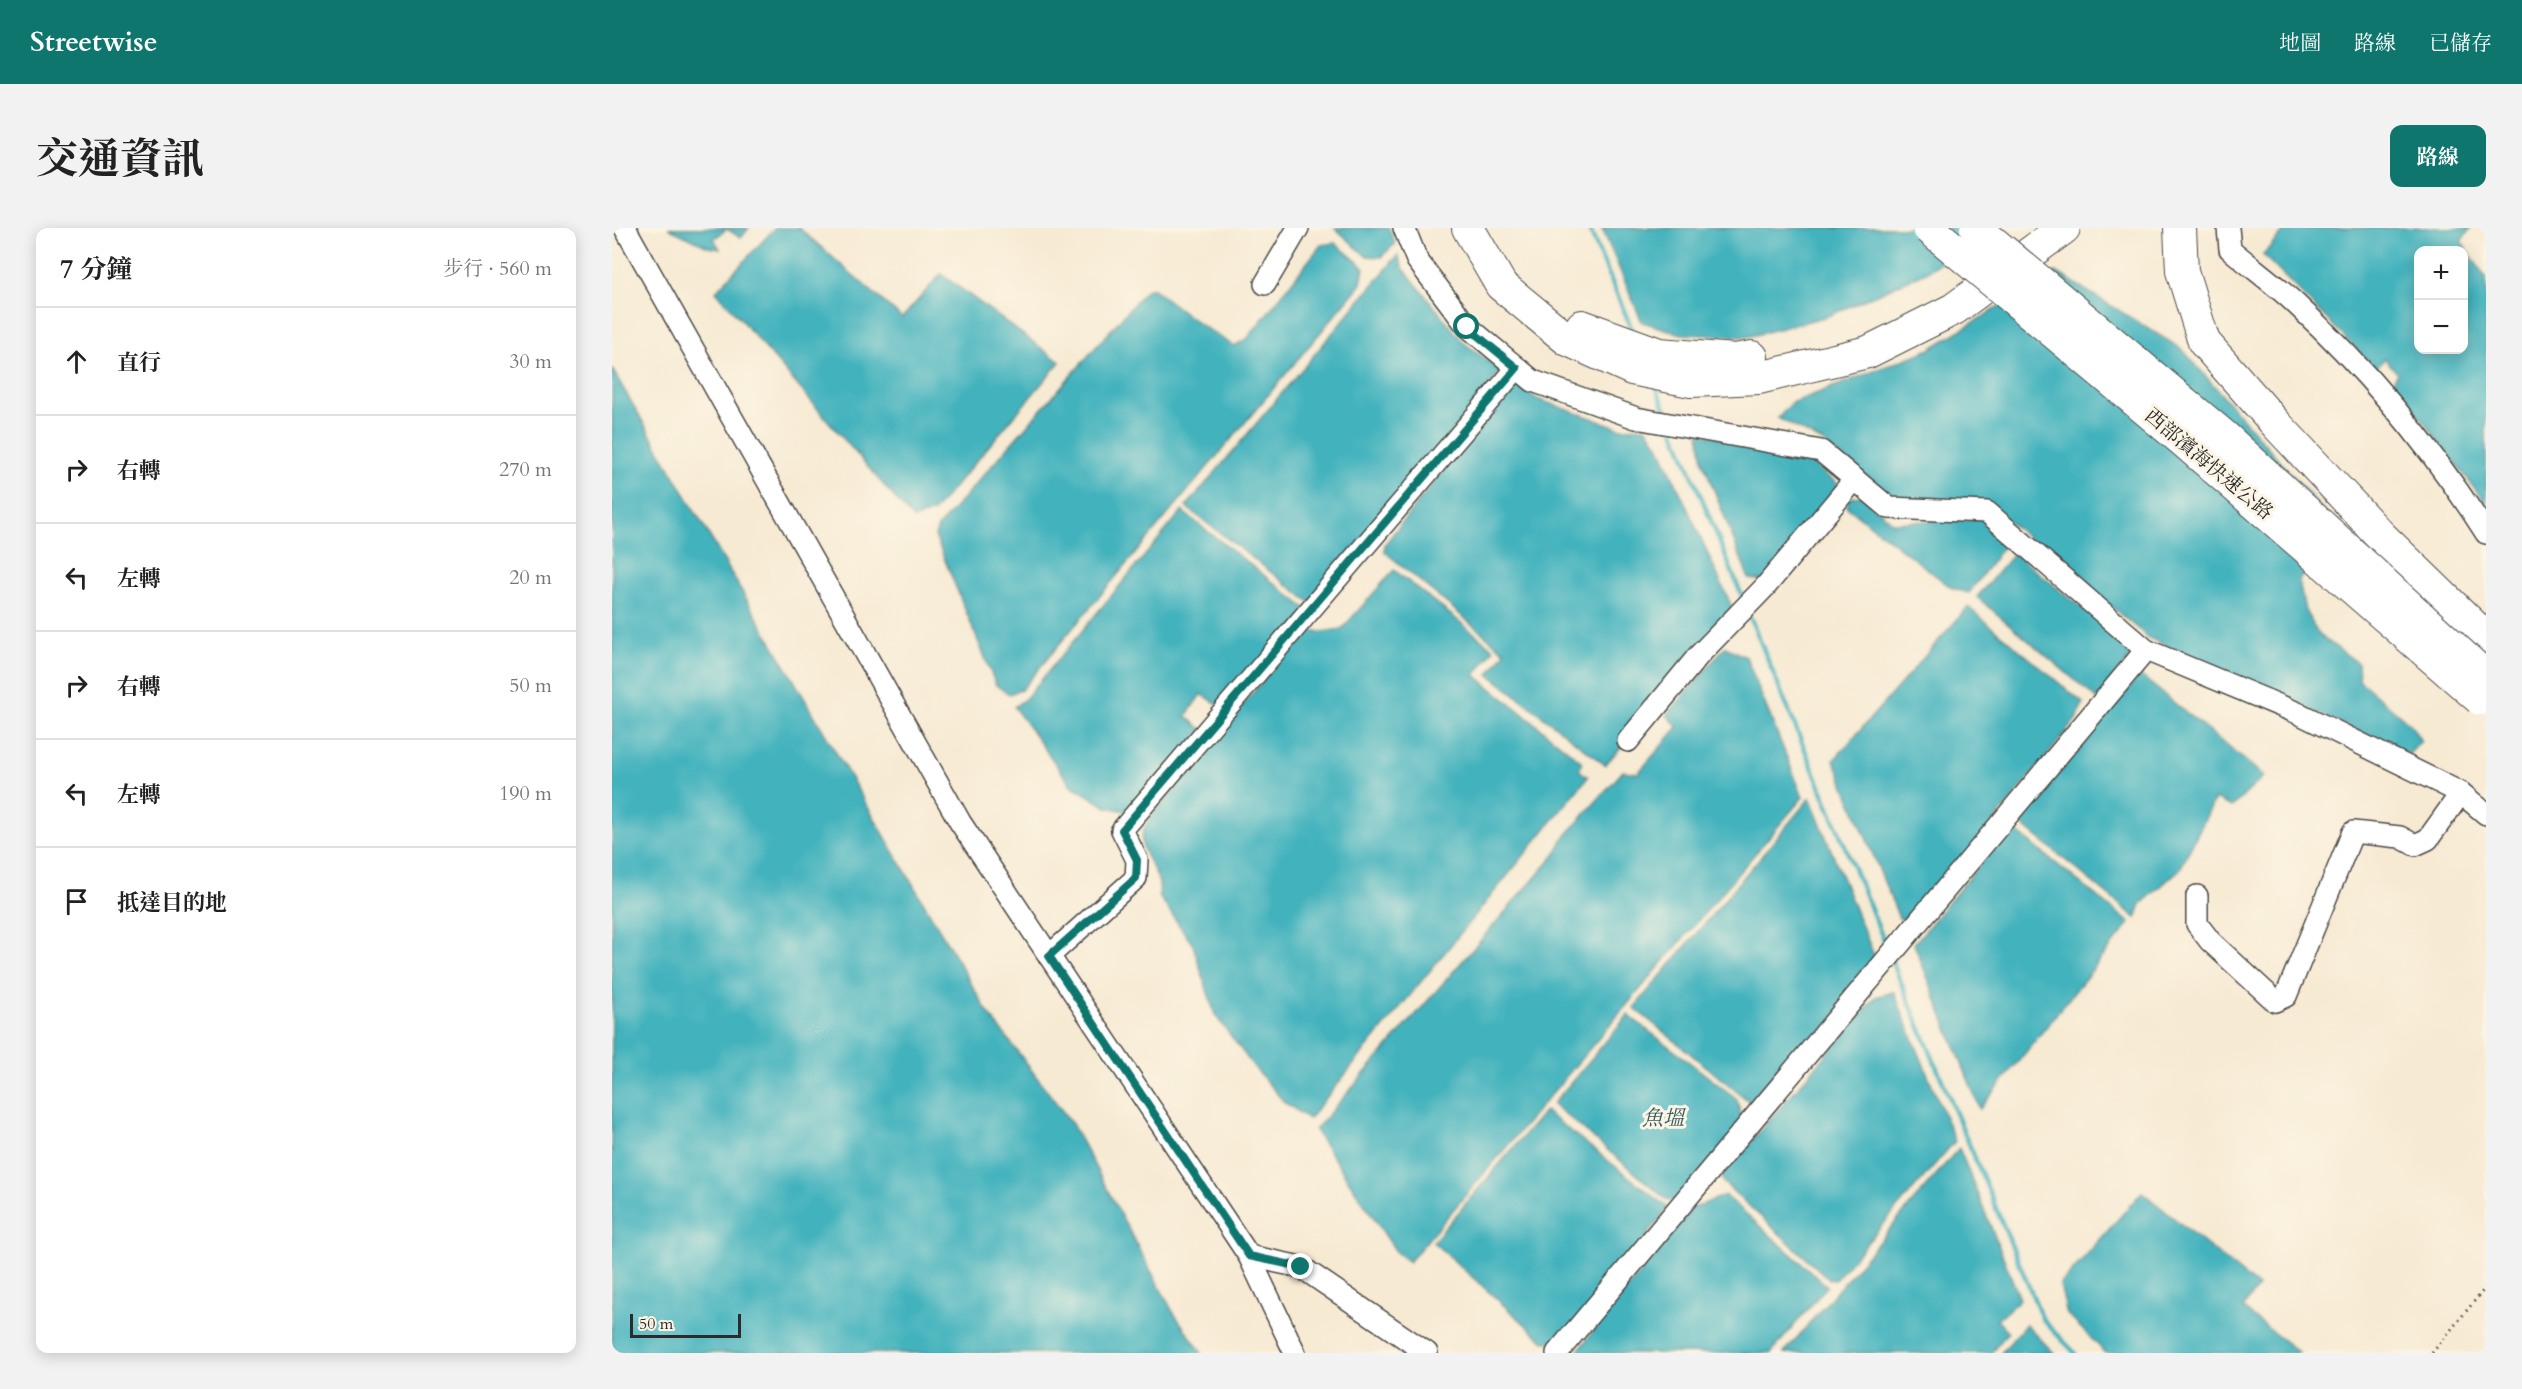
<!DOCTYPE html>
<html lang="zh-TW">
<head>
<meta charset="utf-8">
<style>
	:root { --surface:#fff; --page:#f2f2f2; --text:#222; --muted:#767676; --line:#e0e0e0; --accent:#0f766e }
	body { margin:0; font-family:Cardo,"Noto Serif TC",serif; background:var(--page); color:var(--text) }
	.controls { position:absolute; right:18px; top:18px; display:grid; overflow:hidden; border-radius:12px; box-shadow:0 3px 15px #0003 }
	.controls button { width:54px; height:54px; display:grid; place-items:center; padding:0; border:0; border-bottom:2px solid var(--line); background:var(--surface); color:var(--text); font:30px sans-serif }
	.scale { position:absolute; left:18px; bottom:15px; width:111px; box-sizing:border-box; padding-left:6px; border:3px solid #2b2b2b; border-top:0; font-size:16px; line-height:21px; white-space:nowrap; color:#2b2b2b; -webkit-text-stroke:4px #fcf5e5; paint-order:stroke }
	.stop { position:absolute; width:18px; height:18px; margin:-14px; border:4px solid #0f766e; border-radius:50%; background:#fff }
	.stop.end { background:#0f766e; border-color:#fff; box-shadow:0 2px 6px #0008 }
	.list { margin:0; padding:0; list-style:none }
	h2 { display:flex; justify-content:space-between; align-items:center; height:78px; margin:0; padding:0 24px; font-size:26px }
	h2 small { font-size:20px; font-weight:400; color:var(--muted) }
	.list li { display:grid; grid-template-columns:39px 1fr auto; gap:18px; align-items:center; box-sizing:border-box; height:108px; padding:0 24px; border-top:2px solid var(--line) }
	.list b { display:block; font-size:22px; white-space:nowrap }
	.list em { font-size:20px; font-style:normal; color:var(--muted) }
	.icon { flex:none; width:33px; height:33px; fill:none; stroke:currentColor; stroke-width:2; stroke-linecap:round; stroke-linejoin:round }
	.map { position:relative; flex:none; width:1874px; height:1125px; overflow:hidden; border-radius:12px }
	header { display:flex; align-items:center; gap:36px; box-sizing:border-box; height:84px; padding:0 30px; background:var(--accent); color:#fff }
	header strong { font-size:28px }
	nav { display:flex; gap:33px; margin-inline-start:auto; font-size:21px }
	.intro { display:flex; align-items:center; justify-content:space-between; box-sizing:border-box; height:144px; padding:0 36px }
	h1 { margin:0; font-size:42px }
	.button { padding:15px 27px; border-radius:12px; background:var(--accent); color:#fff; font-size:21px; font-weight:700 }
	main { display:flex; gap:36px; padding:0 36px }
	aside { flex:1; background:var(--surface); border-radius:12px; box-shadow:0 3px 15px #0003 }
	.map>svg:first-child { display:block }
</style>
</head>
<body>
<header>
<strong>Streetwise</strong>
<nav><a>地圖</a><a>路線</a><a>已儲存</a></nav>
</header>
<div class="intro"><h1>交通資訊</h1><a class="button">路線</a></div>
<main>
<aside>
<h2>7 分鐘<small>步行 · 560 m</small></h2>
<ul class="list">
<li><svg class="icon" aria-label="ahead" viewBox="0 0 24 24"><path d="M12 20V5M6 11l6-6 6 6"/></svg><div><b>直行</b></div><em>30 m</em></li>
<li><svg class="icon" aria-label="right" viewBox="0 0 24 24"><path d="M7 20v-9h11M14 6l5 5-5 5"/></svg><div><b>右轉</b></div><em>270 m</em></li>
<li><svg class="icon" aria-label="left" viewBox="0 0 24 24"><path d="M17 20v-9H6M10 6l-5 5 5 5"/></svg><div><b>左轉</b></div><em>20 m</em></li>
<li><svg class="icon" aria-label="right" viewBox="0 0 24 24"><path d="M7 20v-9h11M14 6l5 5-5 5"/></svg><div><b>右轉</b></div><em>50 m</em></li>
<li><svg class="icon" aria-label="left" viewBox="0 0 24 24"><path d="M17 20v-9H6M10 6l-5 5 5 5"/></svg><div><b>左轉</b></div><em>190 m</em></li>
<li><svg class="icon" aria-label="arrive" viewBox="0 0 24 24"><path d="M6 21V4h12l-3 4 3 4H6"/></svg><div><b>抵達目的地</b></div></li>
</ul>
</aside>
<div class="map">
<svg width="1874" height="1125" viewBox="0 0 1874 1125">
	<rect width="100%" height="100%" fill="#fcf5e5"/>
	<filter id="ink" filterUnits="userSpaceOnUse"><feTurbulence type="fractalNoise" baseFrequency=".0167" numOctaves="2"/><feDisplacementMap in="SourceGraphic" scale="12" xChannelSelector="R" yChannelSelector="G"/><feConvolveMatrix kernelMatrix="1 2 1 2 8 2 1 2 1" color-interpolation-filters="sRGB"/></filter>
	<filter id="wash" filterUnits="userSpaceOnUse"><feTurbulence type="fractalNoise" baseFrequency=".008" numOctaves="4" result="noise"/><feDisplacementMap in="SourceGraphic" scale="24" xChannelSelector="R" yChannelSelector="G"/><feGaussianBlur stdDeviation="1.35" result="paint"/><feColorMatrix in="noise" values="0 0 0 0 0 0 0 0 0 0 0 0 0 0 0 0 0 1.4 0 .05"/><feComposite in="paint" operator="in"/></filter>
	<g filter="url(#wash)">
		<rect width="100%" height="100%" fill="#f7ead3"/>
		<!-- water -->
		<g fill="#43b2bd" stroke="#376e74" stroke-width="1.5" fill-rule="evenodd">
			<polygon points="56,0 137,0 129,10 115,1 102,11 108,21 96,19"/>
			<polygon points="163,0 187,0 290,90 329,46 448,134 321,284 301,291 104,63"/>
			<polygon points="723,0 777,0 783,16 769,29 754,28"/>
			<polygon points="990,0 1383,0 1314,44 1216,88 1135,109 1070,106 1030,94"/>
			<path d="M1675,0H1859L1849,13L1874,50V275L1781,154L1785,145L1773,130L1764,141L1651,27ZM1806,22H1852V122H1806Z"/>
			<polygon points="723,15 752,39 749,56 409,462 397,466 384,457 323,308 326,299 534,62 540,60 590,98 622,118 635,111 709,17"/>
			<polygon points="786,27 791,40 851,114 889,143 699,375 574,279"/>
			<polygon points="1444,44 1570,121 1724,297 1687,352 1693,383 1707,407 1746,435 1747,452 1798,496 1809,513 1797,526 1537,410 1374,275 1279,274 1211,214 1166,190 1180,175 1316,122"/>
			<polygon points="0,141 375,783 460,896 561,1084 590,1125 0,1125"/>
			<polygon points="902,153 925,171 1008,200 1034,199 1048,220 1125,390 993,537 877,446 893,424 773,324 773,316"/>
			<polygon points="1087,205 1190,228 1227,257 1155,353 1137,351 1091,234"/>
			<polygon points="1251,267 1281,295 1369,290 1394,315 1357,365 1340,360 1235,279 1237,270"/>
			<polygon points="570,283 696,382 611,479 589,466 574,488 591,502 517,584 495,579 459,557 402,479 414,470"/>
			<polygon points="1402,325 1523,423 1485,471 1365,369"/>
			<path d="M782,342L882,421L863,447L970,534L967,542L976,549L697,891L673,875L642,839L603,787L581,717L547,668C552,641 521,626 532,601C535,594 540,587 545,581L694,400L708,404L730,401Z"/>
			<polygon points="1356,379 1471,475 1466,489 1300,696 1287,690 1222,532"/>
			<polygon points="1113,419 1134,429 1191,569 797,1034 785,1025 703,902 943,627 950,612 1011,543 1026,545 1066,499 1055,487"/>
			<polygon points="1528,447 1652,548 1620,579 1603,571 1568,641 1529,676 1524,690 1407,594"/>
			<polygon points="1198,570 1265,735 1149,883 1022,780"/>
			<polygon points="1399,599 1518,695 1368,881 1302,716"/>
			<polygon points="1282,764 1343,913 1223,1052 1217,1051 1111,954 1109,948 1264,769"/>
			<polygon points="1016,787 1125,871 1131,898 1065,974 1054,971 941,876"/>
			<polygon points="933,883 1056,980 955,1113 933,1114 821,1014"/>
			<polygon points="1347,920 1408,1071 1385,1092 1396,1104 1379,1125 1172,1125"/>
			<polygon points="1530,964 1646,1059 1630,1080 1687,1125 1494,1125 1455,1086 1448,1057"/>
			<polygon points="1113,967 1215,1058 1159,1125 964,1125 1079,981"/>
			<polygon points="1414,1096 1442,1125 1389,1125"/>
		</g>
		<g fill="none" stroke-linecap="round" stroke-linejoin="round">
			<!-- stream -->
			<g stroke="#43b2bd" stroke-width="4.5">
				<polyline points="977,0 1021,104"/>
				<polyline points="1044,159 1057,190"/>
				<polyline points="1062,203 1132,373"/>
				<polyline points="1136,384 1275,720"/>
				<polyline points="1280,733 1431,1092 1463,1125"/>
			</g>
		</g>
	</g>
	<g filter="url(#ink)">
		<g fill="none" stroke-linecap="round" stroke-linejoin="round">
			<!-- minor casing -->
			<g stroke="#4a4844" stroke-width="24">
				<g id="minor">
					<polyline points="13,0 348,594 637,1028 683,1125"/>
					<polyline points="792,0 805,32 855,98 921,153 1024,190 1209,223 1277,280 1375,284 1534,422 1688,486 1849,565 1874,586"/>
					<path d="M1616,0L1618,21C1640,40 1664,57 1685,77C1757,144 1821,222 1874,305"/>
					<polyline points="653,56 686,0"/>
					<polyline points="1016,513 1087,427 1153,359 1243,251"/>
					<polyline points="1585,668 1585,696 1598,713 1663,773 1674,768 1741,604 1788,609 1803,617 1816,611 1849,565"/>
					<polyline points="437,728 524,650 525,632 510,602 905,140"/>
					<polyline points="637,1028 689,1039 815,1125"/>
					<polyline points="945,1125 1534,422"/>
				</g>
			</g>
			<!-- highway casing -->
			<g stroke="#4a4844" stroke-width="34">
				<g id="highway">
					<polyline points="856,0 889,57 956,112 1020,141 1079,153 1147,150 1256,124 1342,81 1452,0"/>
					<polyline points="1568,0 1570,43 1592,114 1665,197 1769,308 1874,410"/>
					<polyline points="970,98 1047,126 1123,132 1140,129"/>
				</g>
			</g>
			<!-- path -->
			<polyline stroke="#4a4844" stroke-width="3" stroke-dasharray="1.5 4.5" stroke-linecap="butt" points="1820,1125 1874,1059"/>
			<!-- minor -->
			<use href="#minor" stroke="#fff" stroke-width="21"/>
			<!-- highway -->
			<use href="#highway" stroke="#fff" stroke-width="32"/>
			<!-- highway-bridge casing -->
			<g stroke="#4a4844" stroke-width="34" stroke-linecap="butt">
				<g id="highway-bridge">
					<polyline points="1317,0 1570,212 1868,471"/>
					<polyline points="1364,0 1612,208 1874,449"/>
				</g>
			</g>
			<!-- highway-bridge -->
			<use href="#highway-bridge" stroke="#fff" stroke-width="32"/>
		</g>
	</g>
	<g fill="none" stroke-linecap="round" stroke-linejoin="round" filter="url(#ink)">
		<!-- route -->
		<polyline stroke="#0f766e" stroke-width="8" points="689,1039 637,1028 437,728 524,650 525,632 510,602 905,140 855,99"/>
	</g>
	<g text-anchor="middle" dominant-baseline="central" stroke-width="6" stroke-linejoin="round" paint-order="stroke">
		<!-- street labels -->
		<g font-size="20" fill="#2b2b2b" stroke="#fcf5e5">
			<text transform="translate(1597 236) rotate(40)">西部濱海快速公路</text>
		</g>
		<!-- water labels -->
		<g font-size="21" font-style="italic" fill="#335a5e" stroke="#fcf5e5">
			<text x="1051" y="890">魚塭</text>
		</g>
	</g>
</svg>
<div class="controls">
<button>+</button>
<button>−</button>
</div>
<div class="scale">50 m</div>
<div class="stop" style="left:855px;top:99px"></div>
<div class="stop end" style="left:689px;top:1039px"></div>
</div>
</main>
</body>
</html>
